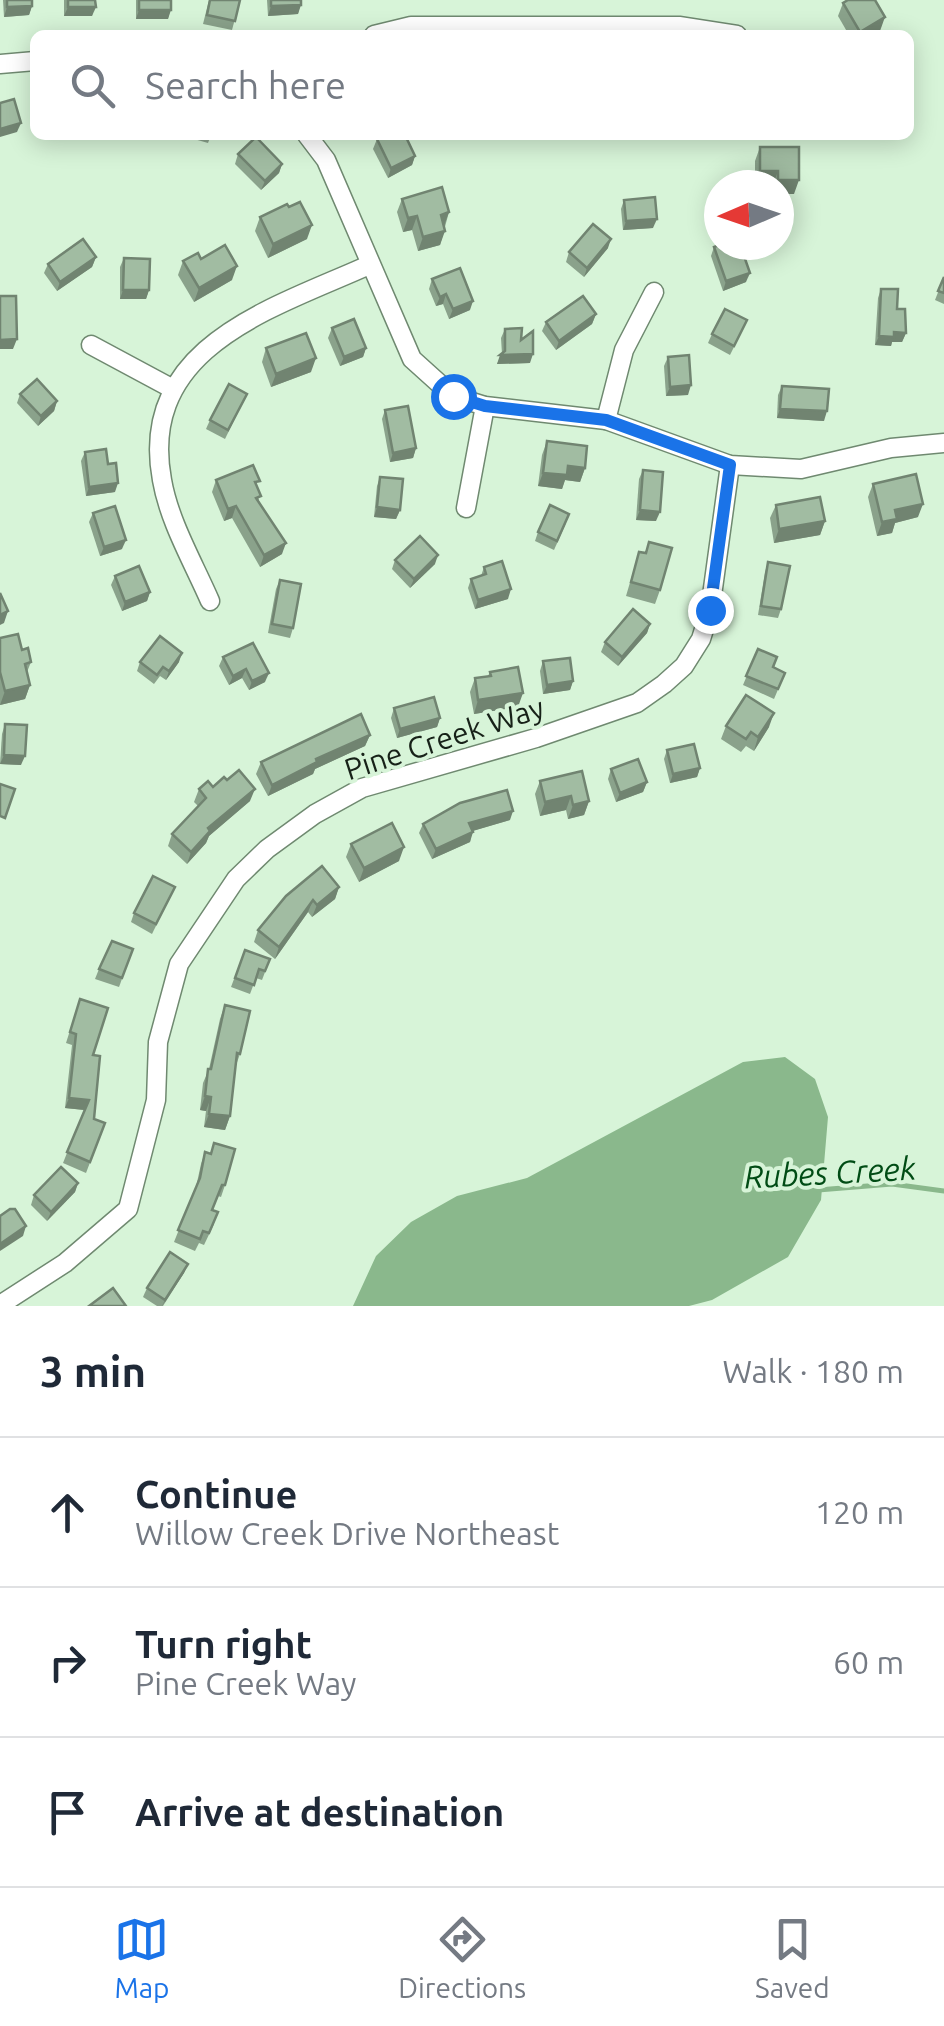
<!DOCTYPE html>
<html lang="en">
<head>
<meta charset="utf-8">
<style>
	:root { --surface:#fff; --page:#f6f6f7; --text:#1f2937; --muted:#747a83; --line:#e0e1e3; --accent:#1a73e8 }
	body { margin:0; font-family:Ubuntu,sans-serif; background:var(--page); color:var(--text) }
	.compass { position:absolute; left:704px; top:170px; width:90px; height:90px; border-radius:50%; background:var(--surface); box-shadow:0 5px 25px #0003; rotate:268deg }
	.stop { position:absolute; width:30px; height:30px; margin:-22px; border:8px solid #1a73e8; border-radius:50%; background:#fff }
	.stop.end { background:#1a73e8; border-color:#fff; box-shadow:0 2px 10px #0008 }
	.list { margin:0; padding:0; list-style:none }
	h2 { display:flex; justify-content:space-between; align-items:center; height:130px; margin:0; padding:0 40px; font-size:42px }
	h2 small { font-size:32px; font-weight:400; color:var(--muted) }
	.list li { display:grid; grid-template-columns:65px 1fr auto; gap:30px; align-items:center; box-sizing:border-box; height:150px; padding:0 40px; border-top:2px solid var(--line) }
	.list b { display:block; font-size:38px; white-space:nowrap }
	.list p { margin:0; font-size:32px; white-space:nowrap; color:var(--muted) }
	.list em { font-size:32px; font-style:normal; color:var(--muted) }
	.icon { flex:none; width:55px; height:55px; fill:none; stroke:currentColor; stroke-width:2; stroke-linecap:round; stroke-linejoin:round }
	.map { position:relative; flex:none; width:944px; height:1306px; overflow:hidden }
	.search { position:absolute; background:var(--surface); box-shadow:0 5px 25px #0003; left:30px; right:30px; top:30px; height:110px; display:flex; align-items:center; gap:25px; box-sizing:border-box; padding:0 35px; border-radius:15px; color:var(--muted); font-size:38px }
	.sheet { height:580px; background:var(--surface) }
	nav { display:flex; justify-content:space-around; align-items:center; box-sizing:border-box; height:140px; border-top:2px solid var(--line); background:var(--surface); font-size:28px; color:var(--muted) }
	nav a { display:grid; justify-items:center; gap:5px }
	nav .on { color:var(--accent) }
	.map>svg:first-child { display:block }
</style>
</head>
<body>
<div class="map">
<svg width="944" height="1306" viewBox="0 0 944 1306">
	<rect width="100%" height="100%" fill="#d7f4d8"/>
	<!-- water -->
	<polygon fill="#8ab88c" points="785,1057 815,1079 828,1117 821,1200 788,1257 712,1300 689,1306 353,1306 376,1256 411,1222 457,1196 527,1178 743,1062"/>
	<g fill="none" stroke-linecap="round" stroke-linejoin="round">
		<!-- stream -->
		<polyline stroke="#8ab88c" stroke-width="5" points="818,1190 892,1184 944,1191"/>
		<!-- minor casing -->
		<g stroke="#6f8970" stroke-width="21">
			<g id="minor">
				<polyline points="374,35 411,26 679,26 737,35"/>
				<polyline points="0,64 35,61"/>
				<polyline points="307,135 326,160 412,359 453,396 485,406 606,420 730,465 801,469 891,448 944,443"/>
				<polyline points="91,345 173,389"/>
				<polyline points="606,420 624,350 654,292"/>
				<polyline points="466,508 485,406"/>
				<path d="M210,601C193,562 169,521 162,480C137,346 274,308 369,265"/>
				<polyline points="0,1305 65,1263 128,1209 156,1100 158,1042 179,964 236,879 267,849 315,814 362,788 536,738 637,703 664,684 684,666 701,639 710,610 730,465"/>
			</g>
		</g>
		<!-- minor -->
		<use href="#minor" stroke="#fff" stroke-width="18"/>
	</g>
	<!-- wall -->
	<g fill="#8aa28b">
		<polygon points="3,0 32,0 32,6 29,15 4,17"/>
		<polygon points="64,0 95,0 92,16 64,16"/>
		<polygon points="136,0 171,0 168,19 136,19"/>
		<polygon points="209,0 240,0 232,30 203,24"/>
		<polygon points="267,0 301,0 298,14 268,16"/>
		<polygon points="843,3 880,31 873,35 849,35 838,16"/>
		<polygon points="180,135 211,135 208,143"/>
		<polygon points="377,139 415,156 412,165 388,178 373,149"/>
		<polygon points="760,147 794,194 779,194 779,185 755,185 755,161"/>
		<polygon points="238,154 282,164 279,173 261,190 235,164"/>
		<polygon points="402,199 449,212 440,245 418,251 412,230 403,232 397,212"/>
		<polygon points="624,200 653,228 623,230 621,209"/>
		<polygon points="260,217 307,239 268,258 255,231"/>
		<polygon points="714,247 746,282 723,291 711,256"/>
		<polygon points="608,248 584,277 566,262 569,252"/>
		<polygon points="96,257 92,267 57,291 44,273 48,264"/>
		<polygon points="124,258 149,290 146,299 120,299 120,267"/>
		<polygon points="201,259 232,280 194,302 178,275 183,261"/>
		<polygon points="944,277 944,304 935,300"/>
		<polygon points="432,279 470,310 449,319 443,304 436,306 429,289"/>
		<polygon points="881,289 906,333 902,342 892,342 891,346 875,345 878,298"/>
		<polygon points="596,314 592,324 556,350 542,331 546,322"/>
		<polygon points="332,328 366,348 363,357 340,366 328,338"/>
		<polygon points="505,329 521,340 530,363 497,364 502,354 501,338"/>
		<polygon points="743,329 730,355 708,343 712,334"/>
		<polygon points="266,348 311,372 271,387 262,362"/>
		<polygon points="668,357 688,395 666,396 664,366"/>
		<polygon points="782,386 824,421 777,418 778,395"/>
		<polygon points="20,394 57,401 54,411 38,426 17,403"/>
		<polygon points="247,394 225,439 206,429 210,420"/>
		<polygon points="385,410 416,448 413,458 390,462 382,419"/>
		<polygon points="547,441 585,468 580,482 565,480 562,489 538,486 542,455"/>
		<polygon points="85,452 108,464 115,492 86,496 81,461"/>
		<polygon points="643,470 656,521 636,520 639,479"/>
		<polygon points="380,477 400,510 396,519 374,517 377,486"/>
		<polygon points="216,480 257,487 259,501 282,554 260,567 232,518 224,521 212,492"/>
		<polygon points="873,484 918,517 895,523 892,533 877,536 868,497"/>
		<polygon points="776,505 825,521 820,535 774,543 770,518"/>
		<polygon points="93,513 122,549 100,556 89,522"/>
		<polygon points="566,523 554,550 535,541 538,532"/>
		<polygon points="649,542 660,590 655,604 626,596 639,552 645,553"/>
		<polygon points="395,560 435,564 410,588 392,569"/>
		<polygon points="768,562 781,609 778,618 758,615 765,572"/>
		<polygon points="484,567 508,599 475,609 468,588 471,579 481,576"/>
		<polygon points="115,576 150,592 147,601 122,611 111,585"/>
		<polygon points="280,580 293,628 290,638 268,633 276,589"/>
		<polygon points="650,624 647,633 618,666 601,652 605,642"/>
		<polygon points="0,638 22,650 31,662 27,672 30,685 25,699 0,705"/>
		<polygon points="253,643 265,682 249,690 242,678 229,685 219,666 223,657"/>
		<polygon points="758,649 773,668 785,673 774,699 743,685"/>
		<polygon points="543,661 573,681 570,690 543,694 540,671"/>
		<polygon points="140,662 179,662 166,680 160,676 154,684 137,671"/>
		<polygon points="490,672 518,707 474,714 470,692 475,678 488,676"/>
		<polygon points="394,708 440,718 437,727 397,738 391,718"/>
		<polygon points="5,724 21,765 0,764 2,734"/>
		<polygon points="726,726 769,727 754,751 746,746 741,752 721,739"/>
		<polygon points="370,735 365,746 315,769 313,774 268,796 256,774 261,762"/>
		<polygon points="667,750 700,768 697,777 670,783 664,759"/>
		<polygon points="611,769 647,782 643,792 616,802 608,779"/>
		<polygon points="227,780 250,801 209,836 206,843 187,864 168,846 172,834 198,806 194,802 199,789 213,787"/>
		<polygon points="540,781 589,801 584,815 568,819 566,810 540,816 535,794"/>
		<polygon points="510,820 472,831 470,842 432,859 419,833 423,824"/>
		<polygon points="351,844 399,861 359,882 346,857"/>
		<polygon points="175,887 152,934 131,922 134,913"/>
		<polygon points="339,887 335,899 312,917 308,912 275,959 254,942 258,930"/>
		<polygon points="133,949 119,987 95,979 99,969"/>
		<polygon points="245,950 270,959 262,980 256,978 250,994 231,987"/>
		<polygon points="80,999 93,1055 94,1119 105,1123 86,1173 63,1163 84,1110 65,1108 72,1045 66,1043"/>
		<polygon points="225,1005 240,1054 235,1068 230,1116 225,1130 204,1127 206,1111 200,1110 203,1083 209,1069 220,1019"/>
		<polygon points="214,1143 225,1185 221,1197 218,1196 212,1210 214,1224 204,1245 199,1243 195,1251 174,1242 196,1187 201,1164 205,1152 210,1154"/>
		<polygon points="78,1183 75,1192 47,1221 31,1205 34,1195"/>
		<polygon points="188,1264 184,1273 163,1306 157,1306 143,1297 147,1288"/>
	</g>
	<!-- shaded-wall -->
	<g fill="#718471">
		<polygon points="301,5 298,14 268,16 271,6"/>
		<polygon points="32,6 29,15 4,17 7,7"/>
		<polygon points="68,7 96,7 92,16 64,16"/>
		<polygon points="139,10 171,10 168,19 136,19"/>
		<polygon points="885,17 880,31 873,35 858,35 860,32"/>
		<polygon points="21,123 17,132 0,137 0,129"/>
		<polygon points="415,156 412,165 388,178 391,168"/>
		<polygon points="282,164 279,173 261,190 265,181"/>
		<polygon points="760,171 778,171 773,185 755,185"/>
		<polygon points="778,180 799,180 794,194 779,194 779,185 776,185"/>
		<polygon points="449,212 444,226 441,215"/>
		<polygon points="417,216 412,230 403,232 408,218"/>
		<polygon points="657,219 653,228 623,230 626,221"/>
		<polygon points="312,225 307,239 268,258 273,244"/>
		<polygon points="445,231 440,245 418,251 423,237"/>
		<polygon points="611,239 608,248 584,277 587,268"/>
		<polygon points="96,257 92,267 57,291 60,282"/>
		<polygon points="237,266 232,280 194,302 199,288"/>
		<polygon points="750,273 746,282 723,291 726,281"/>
		<polygon points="123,290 149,290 146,299 120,299"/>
		<polygon points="446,294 443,304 436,306 440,297"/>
		<polygon points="473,301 470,310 449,319 453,309"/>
		<polygon points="596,314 592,324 556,350 559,341"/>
		<polygon points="894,332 906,333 902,342 892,342 891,346 875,345 879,336"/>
		<polygon points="17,339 13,349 0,349 0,340"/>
		<polygon points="366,348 363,357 340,366 344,357"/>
		<polygon points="533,354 530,363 497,364 500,355"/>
		<polygon points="316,358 311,372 271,387 276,374"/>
		<polygon points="691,385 688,395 666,396 670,387"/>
		<polygon points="57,401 54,411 38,426 41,416"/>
		<polygon points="780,409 827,411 824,421 777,418"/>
		<polygon points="416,448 413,458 390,462 393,453"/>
		<polygon points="568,466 585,468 580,482 565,480 562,489 538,486 543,473"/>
		<polygon points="118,483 115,492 86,496 89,487"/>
		<polygon points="923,504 918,517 895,523 892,533 877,536 882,522 895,510"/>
		<polygon points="236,506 232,518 224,521 228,509"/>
		<polygon points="377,507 400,510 396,519 374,517"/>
		<polygon points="640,510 660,512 656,521 636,520"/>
		<polygon points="825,521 820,535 774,543 779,529"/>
		<polygon points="126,540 122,549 100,556 104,547"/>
		<polygon points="286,543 282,554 260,567 264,555"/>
		<polygon points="438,555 435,564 410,588 414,579"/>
		<polygon points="511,589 508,599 475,609 478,600"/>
		<polygon points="150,592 147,601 122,611 125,602"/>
		<polygon points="8,611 4,623 0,625 0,615"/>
		<polygon points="650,624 647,633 618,666 622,657"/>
		<polygon points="182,653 179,662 166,680 169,671"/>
		<polygon points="246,669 242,678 229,685 233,676"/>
		<polygon points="269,673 265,682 249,690 252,681"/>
		<polygon points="573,681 570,690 543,694 547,685"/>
		<polygon points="30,685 25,699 0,705 5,691"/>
		<polygon points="523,693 518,707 474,714 478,700"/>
		<polygon points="774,713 769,727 754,751 758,737"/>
		<polygon points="440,718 437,727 397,738 400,729"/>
		<polygon points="370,735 365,746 315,769 313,774 268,796 272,785 316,759"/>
		<polygon points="4,755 25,756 21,765 0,764"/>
		<polygon points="700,768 697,777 670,783 673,774"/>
		<polygon points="647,782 643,792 616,802 620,793"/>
		<polygon points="255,789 250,801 209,836 206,843 187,864 191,852 208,828"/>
		<polygon points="571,796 566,810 540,816 545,802"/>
		<polygon points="589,801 584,815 568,819 573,805"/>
		<polygon points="513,811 510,820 466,833 469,823"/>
		<polygon points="473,832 470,842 432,859 436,849"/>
		<polygon points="404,847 399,861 359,882 364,868"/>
		<polygon points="339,887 335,899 312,917 317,905"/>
		<polygon points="313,900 308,912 275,959 279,947"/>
		<polygon points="205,1096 211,1097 206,1111 200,1110"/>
		<polygon points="69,1098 89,1100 85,1110 65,1108"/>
		<polygon points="209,1114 230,1116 225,1130 204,1127"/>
		<polygon points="78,1183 75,1192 47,1221 51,1212"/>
		<polygon points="26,1226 23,1236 0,1251 0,1244"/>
		<polygon points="188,1264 184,1273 162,1306 165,1300"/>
	</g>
	<!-- building -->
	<g fill="#a1bca2" stroke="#718471" stroke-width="2.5">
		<polygon points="7,0 32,0 32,6 7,7"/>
		<polygon points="68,0 95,0 96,7 68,7"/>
		<rect x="139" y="0" width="32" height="10"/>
		<polygon points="210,0 240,0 235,21 207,15"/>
		<polygon points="271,0 301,0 301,5 271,6"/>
		<polygon points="848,0 875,0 885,17 860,32 843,3"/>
		<polygon points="14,99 21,123 0,129 0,103"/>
		<polygon points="385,135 405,135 415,156 391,168 377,139"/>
		<polygon points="256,137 282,164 265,181 238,154"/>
		<polygon points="760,147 799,147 799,180 778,180 778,171 760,171"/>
		<polygon points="442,187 449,212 441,215 445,231 423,237 417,216 408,218 402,199"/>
		<polygon points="655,197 657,219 626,221 624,200"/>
		<polygon points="300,202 312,225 273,244 260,217 287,204 289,207"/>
		<polygon points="593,224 611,239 587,268 569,252"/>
		<polygon points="83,239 96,257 60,282 48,264"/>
		<polygon points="225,245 237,266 199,288 183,261 198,253 201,259"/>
		<polygon points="719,245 747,245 750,254 744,256 750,273 726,281 714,247"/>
		<polygon points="124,258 150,259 149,290 123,290"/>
		<polygon points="460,268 473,301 453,309 446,294 440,297 432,279"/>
		<polygon points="944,277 944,293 938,291"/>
		<polygon points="881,289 898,289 897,309 905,309 906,333 894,332 894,337 879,336"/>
		<polygon points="0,296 16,296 17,339 0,340"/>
		<polygon points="583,296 596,314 559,341 546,322"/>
		<polygon points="725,309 747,320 734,346 712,334"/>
		<polygon points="354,319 366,348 344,357 332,328"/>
		<polygon points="522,328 521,340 533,331 533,354 500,355 505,351 505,329"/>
		<polygon points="306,333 316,358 276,374 266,348"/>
		<polygon points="689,355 691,385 670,387 668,357"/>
		<polygon points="37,379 57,401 41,416 20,394"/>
		<polygon points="229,384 247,394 228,430 210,420"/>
		<polygon points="782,386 829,389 827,411 780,409"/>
		<polygon points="408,406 416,448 393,453 385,410"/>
		<polygon points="547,441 587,446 585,468 568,466 567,475 543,473"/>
		<polygon points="106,449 108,464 116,463 118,483 89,487 85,452"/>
		<polygon points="253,465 260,481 255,482 261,496 256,498 286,543 264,555 236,506 228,509 216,480"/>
		<polygon points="643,470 663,472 660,512 640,510"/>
		<polygon points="916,474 923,504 895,510 897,519 882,522 873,484"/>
		<polygon points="380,477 403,479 400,510 377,507"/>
		<polygon points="820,497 825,521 779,529 776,505"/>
		<polygon points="550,505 569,514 557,541 538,532"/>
		<polygon points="115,506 126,540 104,547 93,513"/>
		<polygon points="420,536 438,555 414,579 395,560"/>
		<polygon points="649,542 672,548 660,590 631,582 639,552 646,553"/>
		<polygon points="502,561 511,589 478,600 471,579 486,574 484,567"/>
		<polygon points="768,562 790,566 781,609 761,606"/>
		<polygon points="139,566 150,592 125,602 115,576"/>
		<polygon points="280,580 301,584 293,628 272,624"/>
		<polygon points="0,593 8,611 0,615"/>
		<polygon points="633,609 650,624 622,657 605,642"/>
		<polygon points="18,634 22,650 28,648 31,662 25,664 30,685 5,691 0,672 0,638"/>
		<polygon points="160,636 182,653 169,671 163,667 157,675 140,662"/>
		<polygon points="253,643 269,673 252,681 246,669 233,676 223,657"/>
		<polygon points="758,649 777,657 773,667 785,673 778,689 746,676"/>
		<polygon points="570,658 573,681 547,685 543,661"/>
		<polygon points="518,667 523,693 478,700 475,678 491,676 490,672"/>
		<polygon points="746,695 774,713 758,737 751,732 746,739 726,726"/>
		<polygon points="434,697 440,718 400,729 394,708"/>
		<polygon points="361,714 370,735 316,759 317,762 272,785 261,762"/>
		<polygon points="5,724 27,725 25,756 4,755"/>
		<polygon points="694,744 700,768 673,774 667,750"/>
		<polygon points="638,759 647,782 620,793 611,769"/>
		<polygon points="239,770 255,789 208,828 210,831 191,852 172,834 206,798 199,789 208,781 213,787 224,777 227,780"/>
		<polygon points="582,771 589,801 573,805 571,796 545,802 540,781"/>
		<polygon points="0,784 15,789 5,818 0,816"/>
		<polygon points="507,790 513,811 469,823 473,832 436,849 423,824 460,803"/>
		<polygon points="392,823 404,847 364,868 351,844"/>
		<polygon points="322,866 339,887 317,905 313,900 279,947 258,930 286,896"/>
		<polygon points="153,876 175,887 156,924 134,913"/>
		<polygon points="112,941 133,949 122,978 99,969"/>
		<polygon points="245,950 270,959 265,971 259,969 254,985 235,978"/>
		<polygon points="80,999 108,1008 93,1055 100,1056 94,1119 105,1123 90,1162 67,1152 89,1100 69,1098 76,1034 70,1032"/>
		<polygon points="225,1005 250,1011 240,1054 237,1053 230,1116 209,1114 211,1097 205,1096 208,1069 211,1069"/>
		<polygon points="214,1143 235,1149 225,1185 222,1185 212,1210 218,1212 209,1233 203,1231 200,1239 178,1230 200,1178 205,1152 211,1154"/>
		<polygon points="61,1167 78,1183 51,1212 34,1195"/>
		<polygon points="10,1209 15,1209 26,1226 0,1244 0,1216"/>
		<polygon points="170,1252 188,1264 165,1300 147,1288"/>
		<polygon points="113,1288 126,1306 89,1306"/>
	</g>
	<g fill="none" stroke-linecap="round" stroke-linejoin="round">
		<!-- route -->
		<polyline stroke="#1a73e8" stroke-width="12" points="453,396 485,406 606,420 730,465 710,610"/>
	</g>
	<g text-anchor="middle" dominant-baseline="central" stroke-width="8" stroke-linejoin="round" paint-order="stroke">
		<!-- street labels -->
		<g font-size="30" fill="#172118" stroke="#d7f4d8">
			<text transform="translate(444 738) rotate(-18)">Pine Creek Way</text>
		</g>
		<!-- water labels -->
		<g font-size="32" font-style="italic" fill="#014c15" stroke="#d7f4d8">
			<text transform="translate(830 1172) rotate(-3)">Rubes Creek</text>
		</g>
	</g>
</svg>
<svg class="compass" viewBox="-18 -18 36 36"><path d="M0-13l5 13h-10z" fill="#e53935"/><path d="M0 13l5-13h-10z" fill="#747a83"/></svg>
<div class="stop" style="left:453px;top:396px"></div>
<div class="stop end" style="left:710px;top:610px"></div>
<div class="search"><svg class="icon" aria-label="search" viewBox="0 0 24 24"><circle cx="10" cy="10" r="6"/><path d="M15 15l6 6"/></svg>Search here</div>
</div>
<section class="sheet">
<h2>3 min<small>Walk · 180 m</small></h2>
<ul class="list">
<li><svg class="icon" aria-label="ahead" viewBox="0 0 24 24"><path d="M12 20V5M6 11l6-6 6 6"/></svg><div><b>Continue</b><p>Willow Creek Drive Northeast</p></div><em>120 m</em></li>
<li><svg class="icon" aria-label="right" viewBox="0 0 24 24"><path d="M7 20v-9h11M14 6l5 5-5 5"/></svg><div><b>Turn right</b><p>Pine Creek Way</p></div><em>60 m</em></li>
<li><svg class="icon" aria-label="arrive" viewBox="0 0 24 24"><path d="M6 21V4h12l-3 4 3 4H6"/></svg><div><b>Arrive at destination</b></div></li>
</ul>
</section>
<nav>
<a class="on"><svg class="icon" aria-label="map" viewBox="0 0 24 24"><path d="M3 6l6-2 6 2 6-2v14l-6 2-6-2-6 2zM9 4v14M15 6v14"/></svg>Map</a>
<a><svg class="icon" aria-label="directions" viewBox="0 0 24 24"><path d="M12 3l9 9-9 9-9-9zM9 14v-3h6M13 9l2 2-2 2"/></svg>Directions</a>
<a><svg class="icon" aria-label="saved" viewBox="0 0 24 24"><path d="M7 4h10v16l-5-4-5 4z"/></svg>Saved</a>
</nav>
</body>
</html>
